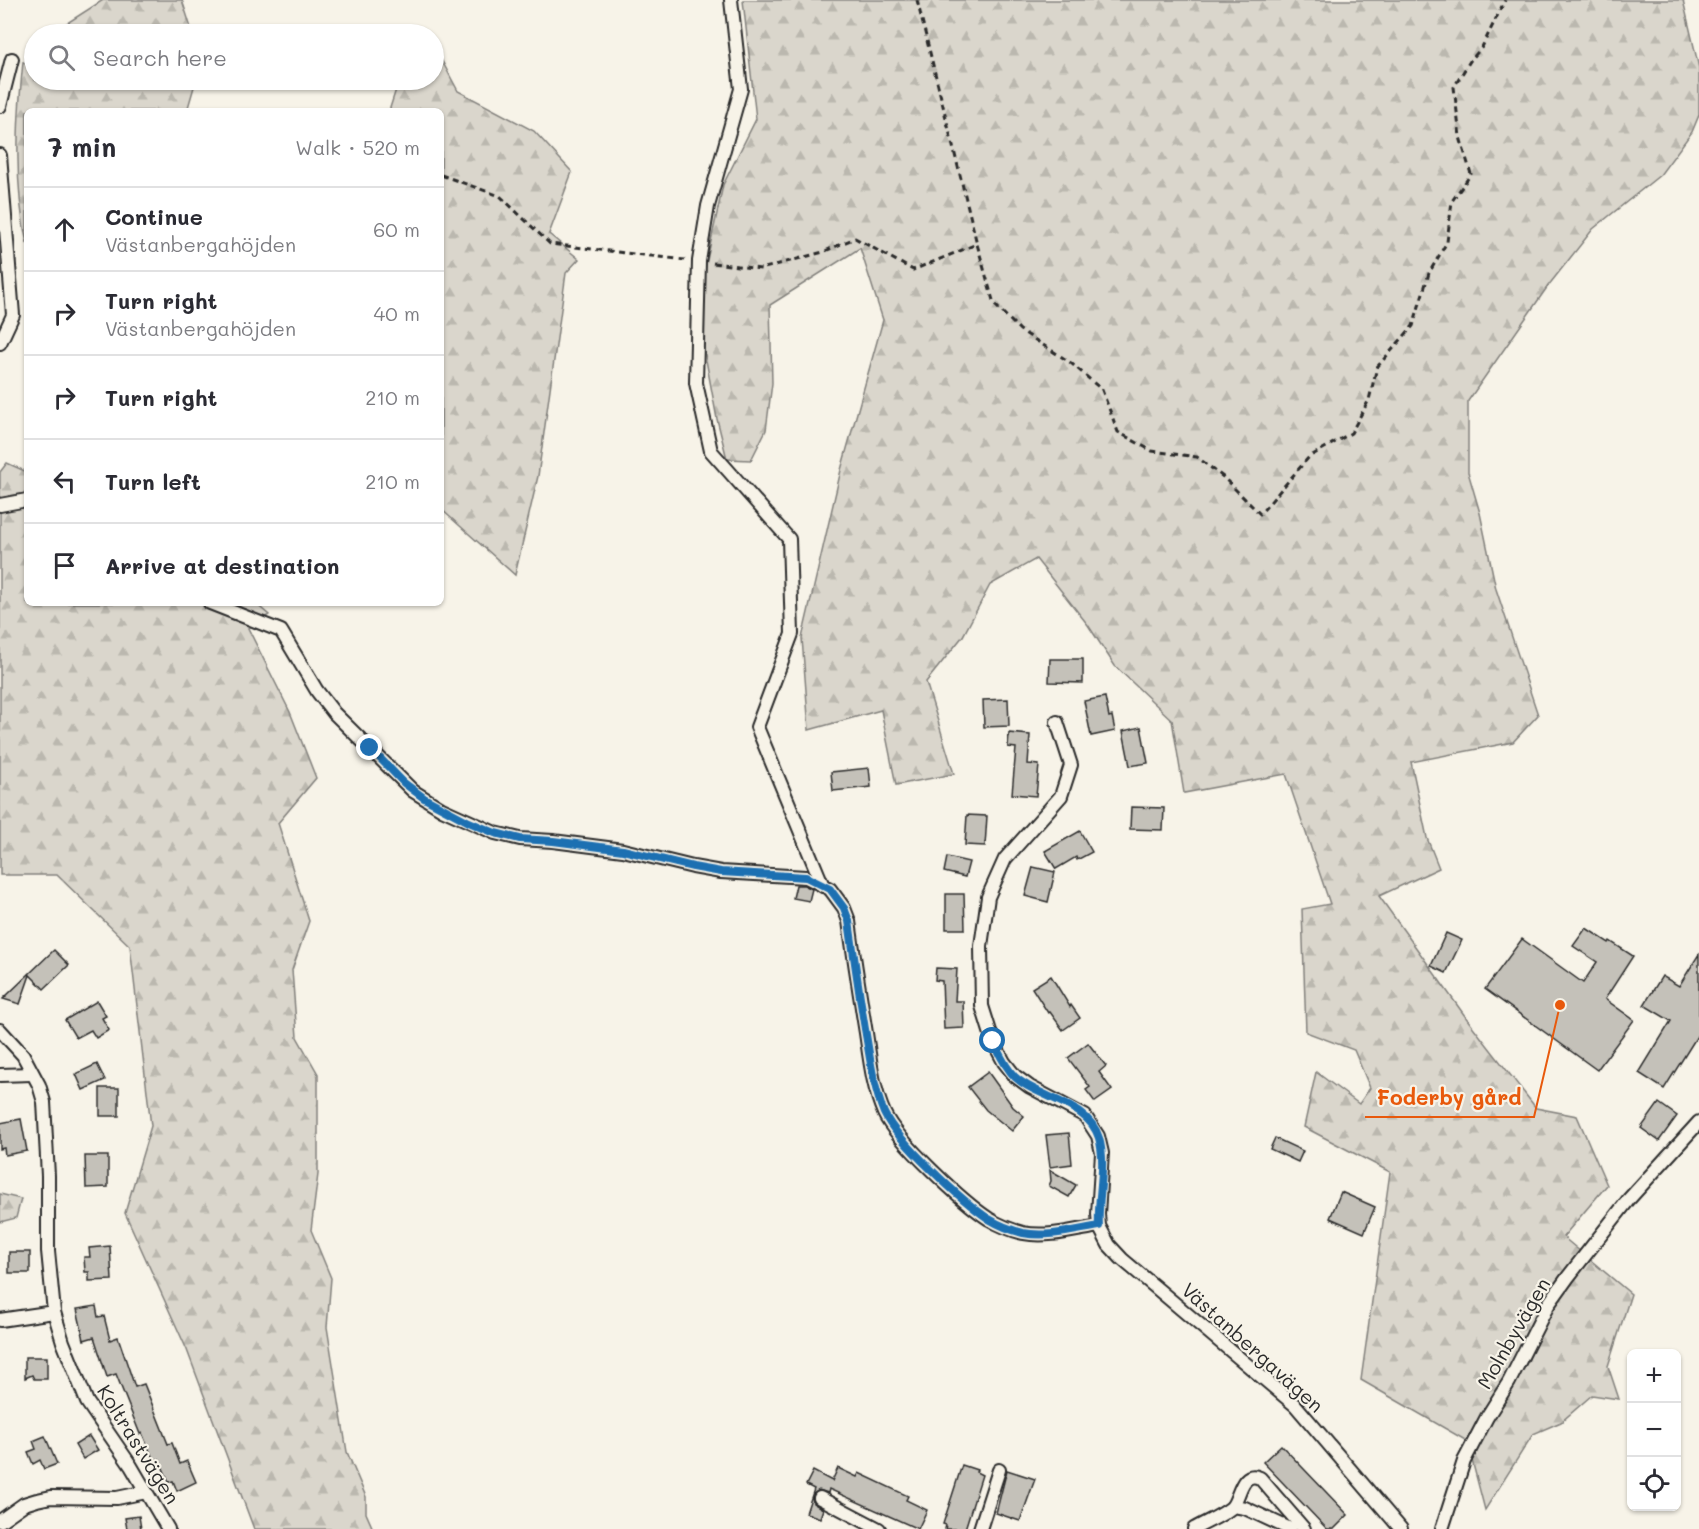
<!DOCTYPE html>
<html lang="en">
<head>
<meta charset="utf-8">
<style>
	:root { --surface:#fff; --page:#f2f2f3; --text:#2b2b33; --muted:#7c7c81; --line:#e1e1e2 }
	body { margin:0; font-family:Mali,sans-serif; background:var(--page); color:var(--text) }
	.controls { position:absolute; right:18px; bottom:18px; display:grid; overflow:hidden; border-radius:9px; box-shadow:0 2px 4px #0004 }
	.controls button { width:54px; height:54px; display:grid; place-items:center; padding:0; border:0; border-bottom:2px solid var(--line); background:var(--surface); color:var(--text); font:30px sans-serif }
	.stop { position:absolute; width:18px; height:18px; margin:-14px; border:4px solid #1f6fb2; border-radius:50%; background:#fff }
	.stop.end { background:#1f6fb2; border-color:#fff; box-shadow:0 2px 6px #0008 }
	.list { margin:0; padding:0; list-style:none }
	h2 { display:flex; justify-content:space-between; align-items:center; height:78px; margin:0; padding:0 24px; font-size:26px }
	h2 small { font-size:20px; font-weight:400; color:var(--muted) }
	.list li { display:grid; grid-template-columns:39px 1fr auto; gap:18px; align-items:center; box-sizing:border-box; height:84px; padding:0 24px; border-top:2px solid var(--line) }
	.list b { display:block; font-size:22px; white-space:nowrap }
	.list p { margin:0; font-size:20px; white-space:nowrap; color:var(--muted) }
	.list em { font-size:20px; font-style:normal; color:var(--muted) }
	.icon { flex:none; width:33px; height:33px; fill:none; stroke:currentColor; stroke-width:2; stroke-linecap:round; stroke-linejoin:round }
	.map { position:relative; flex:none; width:1699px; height:1529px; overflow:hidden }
	.search { position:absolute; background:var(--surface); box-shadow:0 2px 4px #0004; left:24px; top:24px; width:420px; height:66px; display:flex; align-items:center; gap:15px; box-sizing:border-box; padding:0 21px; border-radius:33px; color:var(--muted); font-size:22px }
	.panel { position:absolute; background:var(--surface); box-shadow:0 2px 4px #0004; left:24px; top:108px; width:420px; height:498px; border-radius:9px }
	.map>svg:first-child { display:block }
</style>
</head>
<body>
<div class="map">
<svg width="1699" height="1529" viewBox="0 0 1699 1529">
	<defs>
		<pattern id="forest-firs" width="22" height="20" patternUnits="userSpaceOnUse" patternTransform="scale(1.5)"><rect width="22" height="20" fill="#dad6cc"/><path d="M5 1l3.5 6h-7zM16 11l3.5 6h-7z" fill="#bbb8af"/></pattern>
	</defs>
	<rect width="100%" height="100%" fill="#f7f3e8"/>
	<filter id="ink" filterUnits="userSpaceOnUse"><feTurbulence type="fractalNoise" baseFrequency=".0167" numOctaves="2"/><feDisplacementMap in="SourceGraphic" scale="12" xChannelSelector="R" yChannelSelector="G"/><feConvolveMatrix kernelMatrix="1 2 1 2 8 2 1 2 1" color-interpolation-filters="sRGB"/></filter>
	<g filter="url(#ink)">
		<!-- forest -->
		<g fill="url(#forest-firs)" stroke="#82807c" stroke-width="1.5">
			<polygon points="103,0 182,0 193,34 50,34"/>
			<polygon points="743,0 1683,0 1699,68 1699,115 1692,132 1660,175 1593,229 1548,286 1468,401 1468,472 1480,513 1496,589 1538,715 1513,742 1411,762 1427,838 1439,868 1379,896 1470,1023 1536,1108 1577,1116 1607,1185 1563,1237 1631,1294 1608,1366 1619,1399 1592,1395 1561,1422 1533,1434 1485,1510 1467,1441 1361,1380 1390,1172 1304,1127 1316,1072 1359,1104 1370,1088 1354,1050 1306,1032 1302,909 1330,904 1286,774 1184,793 1172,720 1115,666 1088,625 1036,559 990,585 963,636 926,682 954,774 896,785 881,710 809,730 802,638 841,470 883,320 860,248 770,305 772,383 766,430 751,460 727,459 717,419 703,344 703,279 723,185 756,119"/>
			<polygon points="434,46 458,91 534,131 572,172 549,234 579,259 566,273 538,476 515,575 441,509 441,111 389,111 399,80 434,80"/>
			<path d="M23,62L34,65V80H196L187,111H27V244C14,185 17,122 23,62Z"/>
			<polygon points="7,463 27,472 27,603 255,603 269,615 248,628 290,712 316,778 278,823 309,921 292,970 297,1037 318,1074 318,1174 311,1230 331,1278 327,1327 347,1452 366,1497 366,1513 373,1529 254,1529 187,1350 125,1213 151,1126 130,946 57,875 0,875 0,472"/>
			<polygon points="0,1194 21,1199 16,1218 0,1222"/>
		</g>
		<!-- building -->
		<g fill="#c4c1b9" stroke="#2b2b2b" stroke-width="1.5">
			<polygon points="1050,659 1083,659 1083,683 1049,682"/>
			<polygon points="1105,697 1109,717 1112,716 1115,731 1091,736 1084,701"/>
			<polygon points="1008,699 1009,726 984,727 983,700"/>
			<polygon points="1141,727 1148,763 1130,766 1123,731"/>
			<polygon points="1009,733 1030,735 1028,764 1039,765 1036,796 1012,794 1016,748 1008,747"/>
			<polygon points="869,768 871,787 833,791 831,772"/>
			<polygon points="1131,807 1164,808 1163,830 1130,829"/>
			<polygon points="967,815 987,816 985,846 965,845"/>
			<polygon points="1080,831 1092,852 1077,860 1076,857 1056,869 1045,851"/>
			<polygon points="947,857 969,862 965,877 944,872"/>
			<polygon points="1033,867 1055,872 1048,902 1025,896"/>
			<polygon points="796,885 804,885 812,889 809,901 793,898"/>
			<polygon points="946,894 964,894 965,929 946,929"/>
			<polygon points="1586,928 1609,943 1610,941 1633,956 1605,999 1634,1020 1597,1070 1485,989 1522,939 1583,983 1597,962 1573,946"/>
			<polygon points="1446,933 1462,940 1446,973 1431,966"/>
			<polygon points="54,950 69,965 44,989 30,975 20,1004 3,999"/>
			<polygon points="1699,954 1699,1033 1664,1089 1639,1073 1671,1021 1644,1005 1662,976 1679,986"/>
			<polygon points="936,968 957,969 955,1001 963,1001 964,1028 944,1029 942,981 935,980"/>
			<polygon points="1051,976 1070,1007 1071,1005 1080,1018 1063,1030 1050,1012 1048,1013 1032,988"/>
			<polygon points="97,1001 106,1016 102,1018 109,1030 96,1038 91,1030 76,1038 65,1020"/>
			<polygon points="1088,1043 1106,1066 1099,1072 1112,1090 1095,1102 1086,1090 1090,1087 1068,1058"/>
			<polygon points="97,1064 105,1080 83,1090 76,1074"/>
			<polygon points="988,1072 1013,1107 1024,1116 1012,1131 986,1110 968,1087"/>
			<rect x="100" y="1088" width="19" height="28"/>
			<polygon points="1659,1103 1677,1116 1659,1141 1641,1128"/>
			<polygon points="21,1119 27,1151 5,1155 4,1148 0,1149 0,1123"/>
			<polygon points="1069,1133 1072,1164 1050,1167 1046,1135"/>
			<polygon points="1275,1138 1303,1151 1298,1162 1270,1149"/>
			<polygon points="85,1156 108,1156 108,1187 86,1188"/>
			<polygon points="1050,1170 1076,1185 1069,1197 1049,1186 1051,1181"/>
			<polygon points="1341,1192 1375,1207 1364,1233 1330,1218"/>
			<polygon points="110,1246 112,1280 89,1281 89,1272 85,1272 84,1257 90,1257 89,1248"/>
			<rect x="9" y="1252" width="21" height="21"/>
			<polygon points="96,1306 98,1317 104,1316 110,1340 118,1337 135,1387 144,1384 168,1444 172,1443 180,1464 187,1461 196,1482 177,1491 173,1481 169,1482 159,1459 154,1461 142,1433 140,1434 116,1374 107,1377 94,1337 84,1340 77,1309"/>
			<polygon points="25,1357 47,1357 47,1379 34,1379 32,1375 25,1378"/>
			<polygon points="45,1436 57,1464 44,1469 40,1460 33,1464 28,1452 36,1449 33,1441"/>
			<polygon points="89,1436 98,1450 83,1459 75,1445"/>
			<polygon points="1281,1445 1348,1515 1334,1529 1327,1529 1263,1462"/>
			<polygon points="962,1465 977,1470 976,1472 982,1475 965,1529 945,1529 946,1525 943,1524"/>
			<polygon points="838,1468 857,1477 859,1473 908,1496 906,1500 927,1510 918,1529 829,1489 828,1493 819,1490 812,1495 813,1503 823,1509 820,1518 806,1513 814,1489 806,1485 813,1471 832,1481"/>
			<polygon points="1007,1470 1035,1479 1020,1521 996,1513"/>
			<polygon points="139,1516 141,1529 127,1529 125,1518"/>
		</g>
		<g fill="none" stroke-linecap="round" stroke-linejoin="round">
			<!-- minor casing -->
			<g stroke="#2b2b2b" stroke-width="16">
				<g id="minor">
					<polyline points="731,0 741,89 708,206 699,261 696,383 711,451 789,539 792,634 757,727 823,886"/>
					<polyline points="0,106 12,59"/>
					<polyline points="0,155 13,315 0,343"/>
					<polyline points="0,505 27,500"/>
					<path d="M210,603L281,631L317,691L334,713L413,791L442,809L495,833L520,839L553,841L623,850L693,867L721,872L806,877L830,889L844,908L849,921C854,958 860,996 866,1033C870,1060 873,1088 884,1113C896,1140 963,1202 989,1219C999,1225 1011,1230 1023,1233C1047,1238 1075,1230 1099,1226"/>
					<polyline points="1057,722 1071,765 1061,796 1005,859 988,897 981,946 982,1006 993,1041 1004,1062 1015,1076 1030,1087 1085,1116 1098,1136 1102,1153 1098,1214 1099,1226 1109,1245 1122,1259 1296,1406 1401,1529"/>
					<polyline points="0,1030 23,1055 39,1085 44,1102 48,1176 48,1251 54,1312 63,1342 87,1402 131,1466 168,1529"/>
					<polyline points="0,1075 32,1074"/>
					<polyline points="0,1320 54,1312"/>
					<polyline points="820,1498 879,1529"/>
					<polyline points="1233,1506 1245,1508 1290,1529"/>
					<polyline points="0,1521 24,1504 37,1500 51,1497 117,1498 146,1492"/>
					<polyline points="980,1529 999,1470"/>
					<path d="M1194,1529C1206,1522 1221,1516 1231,1508C1240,1500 1240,1469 1260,1478L1304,1529"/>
					<polyline points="1442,1529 1464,1461 1487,1417 1509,1382 1548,1305 1568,1277 1629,1199 1699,1122"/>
				</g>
			</g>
			<!-- path -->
			<g stroke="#2b2b2b" stroke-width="3" stroke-dasharray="6 4.5" stroke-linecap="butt">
				<polyline points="917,0 977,244"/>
				<polyline points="441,175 500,196 550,244 685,260"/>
				<polyline points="713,263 761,269 823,252 855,238 913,270 977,244 994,304 1020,330 1071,363 1102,390 1118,432 1152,451 1197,457 1223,477 1260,514 1309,457 1351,433 1369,400 1377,367 1413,326 1429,273 1447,242 1452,201 1471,174 1460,137 1454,87 1470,61 1482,47 1505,0"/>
			</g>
			<!-- minor -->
			<use href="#minor" stroke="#f7f3e8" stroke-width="12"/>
		</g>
	</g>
	<g fill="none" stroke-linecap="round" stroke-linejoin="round" filter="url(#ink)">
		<!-- route -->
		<path stroke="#1f6fb2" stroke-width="8" d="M370,748L404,783L424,798L469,822L495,833L520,839L553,841L623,850L693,867L721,872L806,877L830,889L844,908L849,921C854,957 859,993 865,1029C870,1057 873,1086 884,1113C897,1141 962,1201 989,1219C999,1225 1011,1230 1023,1233C1047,1238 1075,1230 1099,1226C1097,1198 1107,1166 1099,1138C1088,1102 1039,1099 1015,1077C1005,1067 999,1053 993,1041"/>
	</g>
	<g text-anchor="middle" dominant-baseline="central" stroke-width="4.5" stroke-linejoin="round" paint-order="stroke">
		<!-- street labels -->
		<g font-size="20" fill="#2b2b2b" stroke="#f7f3e8">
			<text transform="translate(1513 1333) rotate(-60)">Molnbyvägen</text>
			<text transform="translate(1253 1347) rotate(42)">Västanbergavägen</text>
			<text transform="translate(139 1444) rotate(58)">Koltrastvägen</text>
		</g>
	</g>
	<!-- callouts -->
	<path fill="none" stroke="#e8590c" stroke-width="2" d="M1560 1005L1534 1117H1365"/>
	<circle fill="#e8590c" stroke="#f7f3e8" stroke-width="2" cx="1560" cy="1005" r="6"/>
	<g font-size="21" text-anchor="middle" font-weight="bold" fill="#e8590c" stroke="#f7f3e8" stroke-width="4.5" stroke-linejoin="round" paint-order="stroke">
		<text x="1449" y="1105">Foderby gård</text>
	</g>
</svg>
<div class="controls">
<button>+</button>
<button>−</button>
<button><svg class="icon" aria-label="locate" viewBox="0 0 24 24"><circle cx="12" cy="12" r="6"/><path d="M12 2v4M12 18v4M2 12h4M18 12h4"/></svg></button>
</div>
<div class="stop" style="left:993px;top:1041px"></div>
<div class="stop end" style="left:370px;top:748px"></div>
<div class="search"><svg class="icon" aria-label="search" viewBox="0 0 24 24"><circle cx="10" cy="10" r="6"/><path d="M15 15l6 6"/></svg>Search here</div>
<section class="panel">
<h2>7 min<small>Walk · 520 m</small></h2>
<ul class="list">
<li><svg class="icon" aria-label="ahead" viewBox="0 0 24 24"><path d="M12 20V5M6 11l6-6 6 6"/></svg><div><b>Continue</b><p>Västanbergahöjden</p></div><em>60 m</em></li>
<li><svg class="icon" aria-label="right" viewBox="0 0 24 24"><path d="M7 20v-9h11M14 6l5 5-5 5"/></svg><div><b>Turn right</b><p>Västanbergahöjden</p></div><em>40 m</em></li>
<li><svg class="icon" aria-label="right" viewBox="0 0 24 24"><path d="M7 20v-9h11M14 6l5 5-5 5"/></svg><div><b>Turn right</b></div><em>210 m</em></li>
<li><svg class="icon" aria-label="left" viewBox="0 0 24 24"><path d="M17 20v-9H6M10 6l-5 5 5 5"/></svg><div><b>Turn left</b></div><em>210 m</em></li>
<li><svg class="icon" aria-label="arrive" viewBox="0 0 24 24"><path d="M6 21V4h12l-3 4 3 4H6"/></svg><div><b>Arrive at destination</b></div></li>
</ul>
</section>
</div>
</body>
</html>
